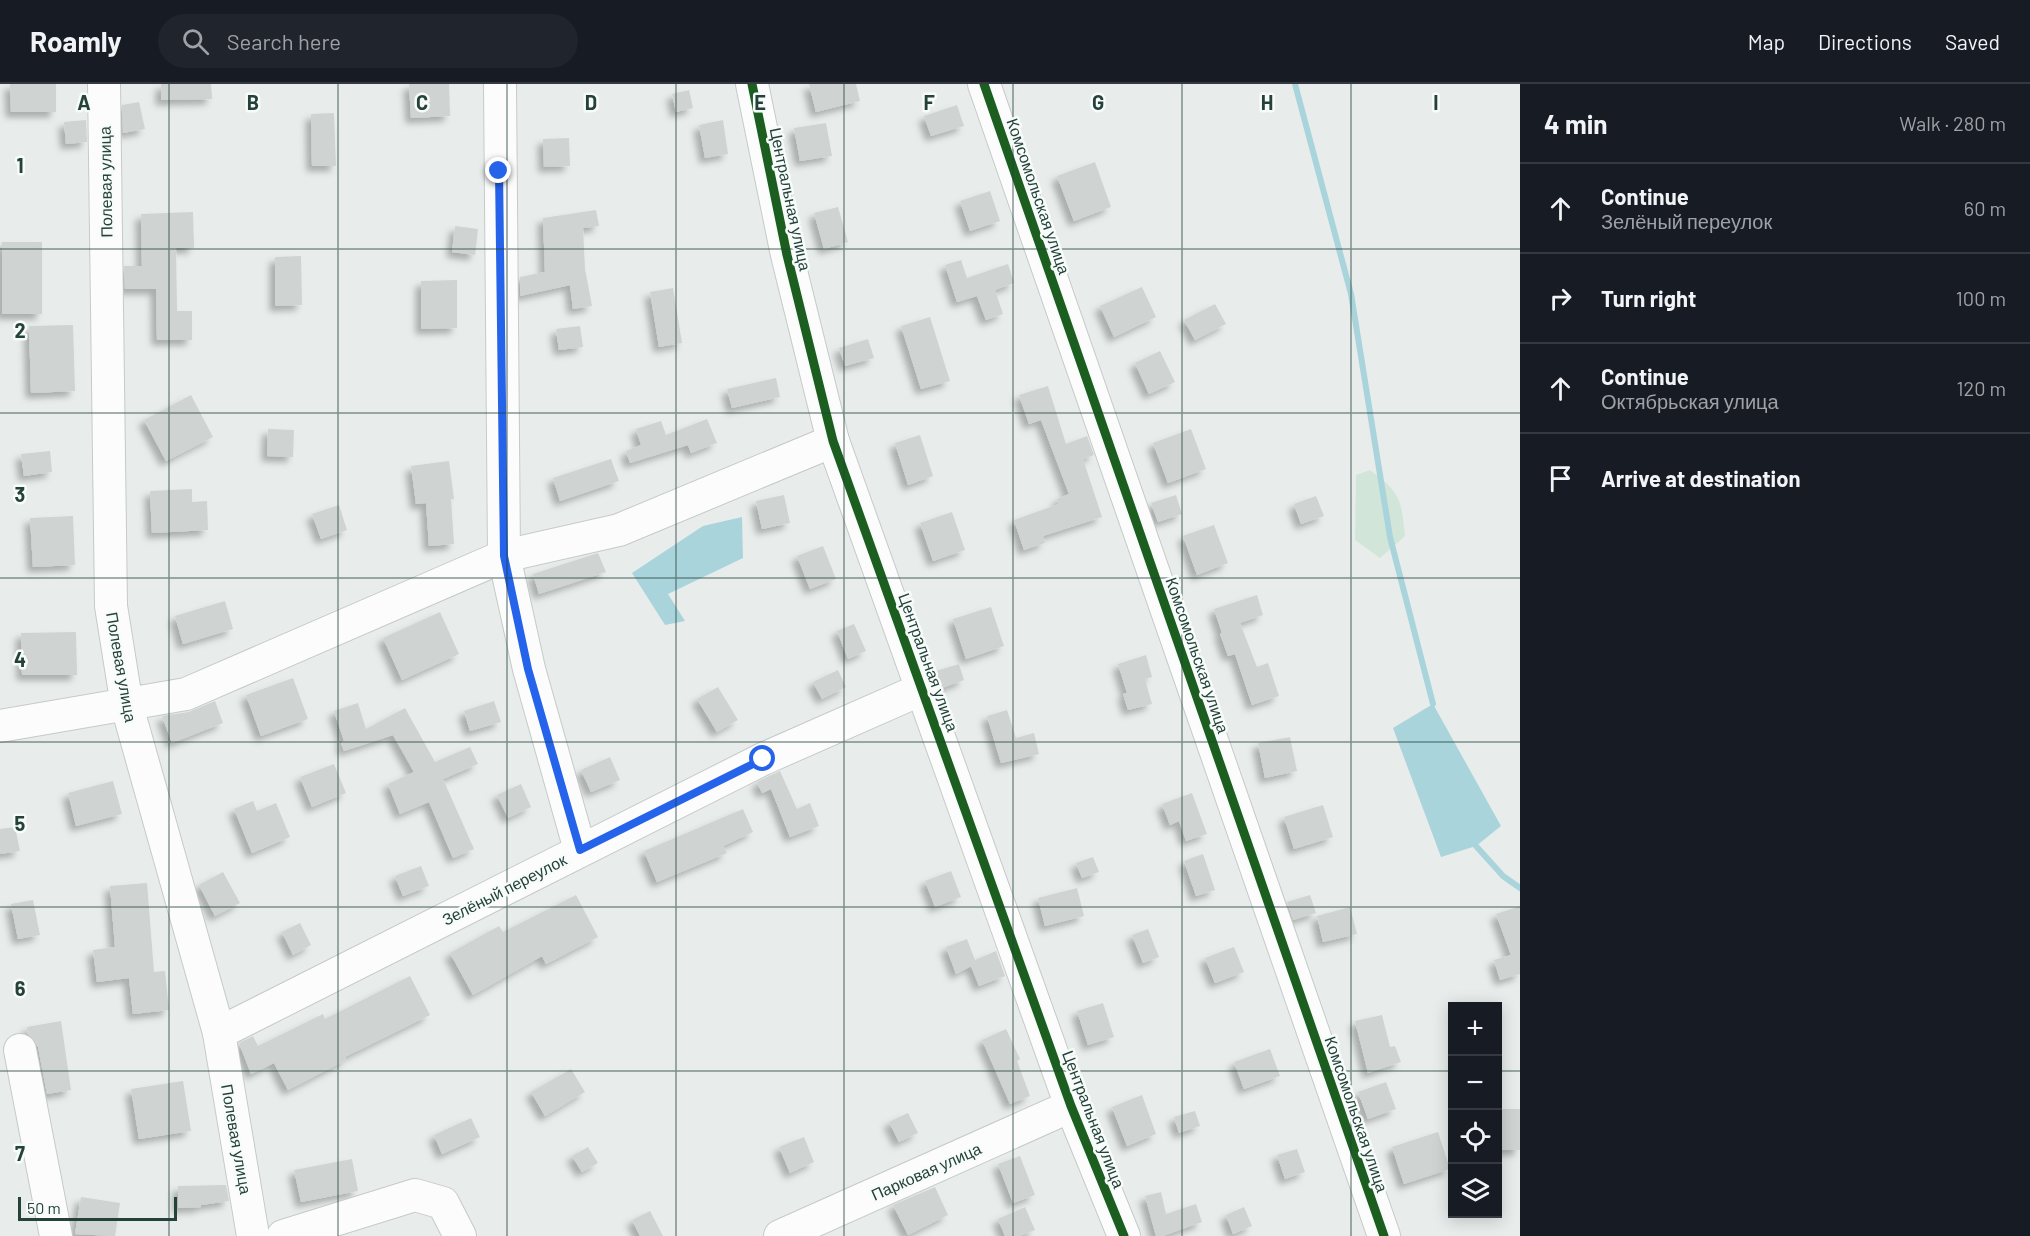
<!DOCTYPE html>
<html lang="en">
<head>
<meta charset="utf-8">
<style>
	:root { --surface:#171b24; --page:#20242c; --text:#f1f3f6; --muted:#9ea1a6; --line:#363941 }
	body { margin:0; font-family:Barlow,sans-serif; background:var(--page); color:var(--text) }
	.controls { position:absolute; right:18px; bottom:18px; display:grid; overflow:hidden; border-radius:0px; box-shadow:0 3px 15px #0003 }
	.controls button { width:54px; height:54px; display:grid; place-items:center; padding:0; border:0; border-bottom:2px solid var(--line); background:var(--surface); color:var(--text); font:30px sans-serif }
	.scale { position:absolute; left:18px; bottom:15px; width:159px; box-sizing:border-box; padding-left:6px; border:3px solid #24423a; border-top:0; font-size:16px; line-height:21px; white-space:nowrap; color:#24423a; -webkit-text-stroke:4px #f7fbf9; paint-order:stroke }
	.stop { position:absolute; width:18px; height:18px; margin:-14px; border:4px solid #2563eb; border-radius:50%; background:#fff }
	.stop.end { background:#2563eb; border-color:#fff; box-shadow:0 2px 6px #0008 }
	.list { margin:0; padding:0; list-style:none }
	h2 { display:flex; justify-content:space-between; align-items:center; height:78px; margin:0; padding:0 24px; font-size:26px }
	h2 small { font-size:20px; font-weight:400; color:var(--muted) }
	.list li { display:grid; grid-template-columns:39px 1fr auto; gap:18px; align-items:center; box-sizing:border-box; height:90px; padding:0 24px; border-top:2px solid var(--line) }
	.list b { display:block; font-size:22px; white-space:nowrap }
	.list p { margin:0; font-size:20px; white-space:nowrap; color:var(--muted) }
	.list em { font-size:20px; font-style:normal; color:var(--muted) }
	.icon { flex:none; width:33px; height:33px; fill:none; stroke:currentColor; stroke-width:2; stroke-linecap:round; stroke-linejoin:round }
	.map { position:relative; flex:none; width:1520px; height:1152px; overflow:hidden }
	header { display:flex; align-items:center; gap:36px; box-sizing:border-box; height:84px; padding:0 30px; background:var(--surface); border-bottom:2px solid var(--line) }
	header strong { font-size:28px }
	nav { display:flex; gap:33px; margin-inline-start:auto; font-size:21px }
	.search { width:420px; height:54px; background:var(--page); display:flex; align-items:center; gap:15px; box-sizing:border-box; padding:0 21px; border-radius:33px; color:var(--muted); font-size:22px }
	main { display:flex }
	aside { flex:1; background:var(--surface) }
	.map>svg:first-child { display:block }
</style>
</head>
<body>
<header>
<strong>Roamly</strong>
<div class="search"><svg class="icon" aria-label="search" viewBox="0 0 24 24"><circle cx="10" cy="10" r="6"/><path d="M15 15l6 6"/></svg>Search here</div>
<nav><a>Map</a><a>Directions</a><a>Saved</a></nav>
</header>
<main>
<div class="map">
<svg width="1520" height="1152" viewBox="0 0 1520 1152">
	<defs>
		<filter id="shadow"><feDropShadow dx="-5.5" dy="5.5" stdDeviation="3" flood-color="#0004"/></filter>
	</defs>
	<rect width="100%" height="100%" fill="#e8edeb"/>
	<!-- green -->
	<path fill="#d1e6d8" d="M1370,386C1401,409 1401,415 1405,452L1380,474L1355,456L1356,391Z"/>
	<!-- water -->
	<g fill="#a9d4db">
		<polygon points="742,433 743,474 668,510 685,537 665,541 632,489 703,442"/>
		<polygon points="1433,620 1501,742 1476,762 1441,773 1393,644"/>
	</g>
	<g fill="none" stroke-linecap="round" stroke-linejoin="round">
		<!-- stream -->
		<g stroke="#a9d4db" stroke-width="6">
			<polyline points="1295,0 1351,210 1390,453 1433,620"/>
			<polyline points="1476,762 1503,792 1520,804"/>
		</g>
	</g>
	<!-- building -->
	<g fill="#cfd4d2" filter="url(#shadow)">
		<polygon points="10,0 56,0 56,28 11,28"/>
		<polygon points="161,0 211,0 212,15 161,16"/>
		<polygon points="409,0 449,0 450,32 411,34"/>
		<polygon points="809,0 856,0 860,17 816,28"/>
		<polygon points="689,6 693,24 676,28 672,10"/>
		<polygon points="139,18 145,45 123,49 122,21"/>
		<polygon points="957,21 964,42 931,52 924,32"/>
		<polygon points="334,29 336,82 312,82 311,30"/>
		<polygon points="86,36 87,58 66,60 64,38"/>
		<polygon points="723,36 728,70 705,74 699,41"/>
		<polygon points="826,39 832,72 800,77 794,44"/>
		<polygon points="569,54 570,82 544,83 543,55"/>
		<polygon points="1095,78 1111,123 1074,137 1057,92"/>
		<polygon points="990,107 1000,137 970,147 960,117"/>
		<polygon points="838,123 848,158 824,165 814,129"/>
		<polygon points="596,126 599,142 583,144 585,185 592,222 573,225 570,201 520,212 520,193 545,188 543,134"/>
		<polygon points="193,128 194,164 176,164 177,227 192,227 192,256 157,256 156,205 125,205 124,182 142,182 141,130"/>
		<polygon points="455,142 478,145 475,171 452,168"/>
		<rect x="2" y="158" width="40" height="72"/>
		<polygon points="301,172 302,221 275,222 275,173"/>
		<polygon points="961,176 967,194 1008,180 1014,199 995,206 1003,230 986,236 977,212 957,218 945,181"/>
		<polygon points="457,196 457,244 421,245 421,197"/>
		<polygon points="1142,203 1156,233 1114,253 1100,222"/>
		<polygon points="673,204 682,259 659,263 650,208"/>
		<polygon points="1215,220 1226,240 1195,256 1184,236"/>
		<polygon points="930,233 950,297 921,305 901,242"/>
		<polygon points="73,241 75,307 31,309 29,242"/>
		<polygon points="580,242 583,263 559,266 556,245"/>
		<polygon points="868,255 874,274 845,282 839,264"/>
		<polygon points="1160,267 1175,298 1149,310 1135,279"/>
		<polygon points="776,294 780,313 732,324 727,305"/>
		<polygon points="1048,302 1066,360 1087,352 1094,371 1083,375 1102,433 1043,452 1045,459 1024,466 1014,436 1059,420 1057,415 1069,410 1041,336 1029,340 1019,311"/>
		<polygon points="191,311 213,353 166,377 144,336"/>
		<polygon points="707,335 717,359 691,369 688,361 630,379 626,367 641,361 636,345 661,337 666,351"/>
		<polygon points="268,345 294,346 293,373 267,372"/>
		<polygon points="1191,345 1206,385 1168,399 1153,359"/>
		<polygon points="920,351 933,392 908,401 895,359"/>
		<polygon points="50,367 52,388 24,392 21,370"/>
		<polygon points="611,375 619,397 560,417 553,394"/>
		<polygon points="449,377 454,415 451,415 454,460 429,462 426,419 416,420 411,382"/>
		<polygon points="192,405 192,418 207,417 208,446 152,449 150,407"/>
		<polygon points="784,411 790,439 762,445 756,417"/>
		<polygon points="1176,411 1182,430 1158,438 1151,419"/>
		<polygon points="1316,412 1324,432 1301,440 1294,420"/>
		<polygon points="339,421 347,446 321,455 312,430"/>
		<polygon points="952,428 965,466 933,477 920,439"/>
		<polygon points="73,432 75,481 33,483 30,434"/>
		<polygon points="1214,441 1228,479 1197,491 1183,452"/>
		<polygon points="823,462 836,495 810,505 797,472"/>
		<polygon points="598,469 606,488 539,510 533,490"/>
		<polygon points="1257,511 1263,531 1240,539 1257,583 1268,579 1279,612 1252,621 1235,570 1228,572 1220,550 1222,549 1214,525"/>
		<polygon points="225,517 233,545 183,560 175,532"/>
		<polygon points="991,523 1004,562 966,575 953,535"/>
		<polygon points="440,528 459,570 402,596 383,554"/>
		<polygon points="854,540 866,567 848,575 837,547"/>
		<polygon points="76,548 77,591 22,591 21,549"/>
		<polygon points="1146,571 1152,593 1145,595 1152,620 1128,626 1123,610 1127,609 1118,580"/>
		<polygon points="959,580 964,596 942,604 936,587"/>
		<polygon points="838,586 846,603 822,615 813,598"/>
		<polygon points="293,594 308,635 261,652 246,611"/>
		<polygon points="718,603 738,636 717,648 697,615"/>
		<polygon points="215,617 223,639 172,659 162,632 189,628"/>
		<polygon points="494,617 501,638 470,647 464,627"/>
		<polygon points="358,619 366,645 405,624 435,678 470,663 478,680 443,695 474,765 453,774 429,718 400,730 388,700 414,688 393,651 344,667 341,659 344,657 334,627"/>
		<polygon points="1007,626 1016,654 1034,649 1039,670 1001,679 987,632"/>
		<polygon points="1290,653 1297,687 1265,694 1258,659"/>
		<polygon points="610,673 620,696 591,708 581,686"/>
		<polygon points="334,680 346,709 312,723 300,693"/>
		<polygon points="780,687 797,725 810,719 819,742 790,753 771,705 762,709 757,698"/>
		<polygon points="113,697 122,730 76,742 68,709"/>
		<polygon points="521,700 531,723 508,734 497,711"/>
		<polygon points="1192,709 1207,750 1186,757 1179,737 1170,741 1162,720"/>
		<polygon points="253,717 257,727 276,719 290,753 252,769 234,725"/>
		<polygon points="1323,721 1333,753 1294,765 1284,733"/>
		<polygon points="743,725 753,748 723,762 727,769 657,798 644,767"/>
		<polygon points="15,743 20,767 0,770 0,745"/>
		<polygon points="1203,770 1215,806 1196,812 1184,777"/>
		<polygon points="1093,773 1099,788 1082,794 1076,779"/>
		<polygon points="421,782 429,802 403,812 395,792"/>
		<polygon points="951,787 961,813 935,823 925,797"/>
		<polygon points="223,788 240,819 215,832 199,801"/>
		<polygon points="147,799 154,888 165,887 169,926 133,930 129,894 97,898 93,866 115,863 110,802"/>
		<polygon points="1077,804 1084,832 1045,842 1038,814"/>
		<polygon points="576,811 598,853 546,880 542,872 473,911 450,869 499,842 503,848"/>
		<polygon points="1310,811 1316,829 1293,836 1287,818"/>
		<polygon points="33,816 40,851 18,855 11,820"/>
		<polygon points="1520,822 1520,890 1500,896 1494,876 1511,871 1496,830"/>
		<polygon points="1350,823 1357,850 1323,858 1317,832"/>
		<polygon points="300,839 311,861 293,871 282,848"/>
		<polygon points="1148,845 1159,873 1143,879 1132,851"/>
		<polygon points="967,855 975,876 996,867 1005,892 979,902 971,882 956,890 946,863"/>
		<polygon points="1234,863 1244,888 1215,899 1205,874"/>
		<polygon points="410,892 430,931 345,973 346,976 288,1006 274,979 251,990 239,959 253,952 258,962 323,930 325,935"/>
		<polygon points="1103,919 1114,953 1088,961 1077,927"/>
		<polygon points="1382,931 1390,963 1395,962 1401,978 1368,989 1355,937"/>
		<polygon points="61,937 71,1006 47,1010 38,963 28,950 27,943"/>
		<polygon points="1006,945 1020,975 1017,977 1030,1012 1010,1020 982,956"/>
		<polygon points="1270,965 1280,992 1244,1005 1234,978"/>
		<polygon points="571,985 585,1008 545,1032 531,1008"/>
		<polygon points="183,997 191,1047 139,1055 131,1005"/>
		<polygon points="1386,998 1396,1025 1368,1035 1358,1008"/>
		<polygon points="1142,1011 1156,1050 1127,1062 1112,1023"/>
		<rect x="1500" y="1025" width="20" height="41"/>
		<polygon points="1195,1027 1200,1042 1179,1049 1174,1033"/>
		<polygon points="908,1029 918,1049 899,1058 889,1038"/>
		<polygon points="471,1034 480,1053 442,1070 434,1051"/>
		<polygon points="1438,1048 1450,1085 1404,1100 1392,1063"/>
		<polygon points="804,1053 814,1078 790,1089 779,1063"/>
		<polygon points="588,1063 598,1079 582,1088 572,1072"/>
		<polygon points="1297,1065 1305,1088 1285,1095 1277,1071"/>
		<polygon points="1020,1072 1035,1111 1013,1119 998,1080"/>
		<polygon points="352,1075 358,1107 301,1118 294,1086"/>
		<polygon points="226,1101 229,1117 201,1121 201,1123 178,1124 178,1102"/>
		<polygon points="935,1103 948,1131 908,1151 893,1121"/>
		<polygon points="1161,1108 1166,1130 1196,1120 1202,1138 1163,1152 1156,1152 1145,1112"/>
		<polygon points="81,1113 120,1119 115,1152 75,1150"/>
		<polygon points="1025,1123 1035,1146 1020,1152 1005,1152 998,1135"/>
		<polygon points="1244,1123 1252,1142 1233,1150 1226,1131"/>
		<polygon points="650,1127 663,1152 640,1152 632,1136"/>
	</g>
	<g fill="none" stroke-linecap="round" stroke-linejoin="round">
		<!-- minor casing -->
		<g stroke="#c5cac8" stroke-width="34">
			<g id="minor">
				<polyline points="104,0 111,522 127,622 219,949 253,1152"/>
				<polyline points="500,0 504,472 529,585 580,766"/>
				<polyline points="752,0 787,171 833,357 1071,1022 1124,1152"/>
				<polyline points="984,0 1384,1152"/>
				<polyline points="0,642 186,610 504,472 619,446 833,357"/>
				<polyline points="219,949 763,675 922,605"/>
				<polyline points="20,966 56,1152"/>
				<polyline points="283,1152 415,1111 443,1119 460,1152"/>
				<polyline points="780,1152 1071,1022"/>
			</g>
		</g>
		<!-- minor -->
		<use href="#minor" stroke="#fcfcfc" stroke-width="32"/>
		<!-- cycleway casing -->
		<g stroke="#f7fbf9" stroke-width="13">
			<g id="cycleway">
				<polyline points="752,0 787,171 833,357 1071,1022 1124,1152"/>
				<polyline points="984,0 1384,1152"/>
			</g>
		</g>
		<!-- cycleway -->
		<use href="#cycleway" stroke="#1b5e20" stroke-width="9"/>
	</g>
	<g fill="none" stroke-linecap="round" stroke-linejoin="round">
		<!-- route -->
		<polyline stroke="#2563eb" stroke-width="8" points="499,87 504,472 528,585 580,766 763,675"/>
	</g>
	<!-- grid -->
	<path fill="none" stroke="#24423a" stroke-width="1.5" stroke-opacity="0.55" d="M169,0V1152M338,0V1152M507,0V1152M676,0V1152M844,0V1152M1013,0V1152M1182,0V1152M1351,0V1152M0,165H1520M0,329H1520M0,494H1520M0,658H1520M0,823H1520M0,987H1452M1498,987H1520"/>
	<g text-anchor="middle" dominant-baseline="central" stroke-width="5" stroke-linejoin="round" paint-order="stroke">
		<!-- street labels -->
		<g font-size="16" fill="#24423a" stroke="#f7fbf9">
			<text transform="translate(105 98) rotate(-91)">Полевая улица</text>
			<text transform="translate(1039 112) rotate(71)">Комсомольская улица</text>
			<text transform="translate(791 115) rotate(78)">Центральная улица</text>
			<text transform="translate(1198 571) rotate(71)">Комсомольская улица</text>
			<text transform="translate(929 578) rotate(70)">Центральная улица</text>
			<text transform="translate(122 583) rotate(80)">Полевая улица</text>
			<text transform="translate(504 805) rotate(-27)">Зелёный переулок</text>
			<text transform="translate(1357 1030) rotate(71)">Комсомольская улица</text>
			<text transform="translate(1094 1035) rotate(69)">Центральная улица</text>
			<text transform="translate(237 1055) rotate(80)">Полевая улица</text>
			<text transform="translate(926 1087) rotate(-24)">Парковая улица</text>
		</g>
	</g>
	<g font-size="20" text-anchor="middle" font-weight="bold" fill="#24423a" stroke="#f7fbf9" stroke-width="5" stroke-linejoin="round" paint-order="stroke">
		<text x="84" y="26">A</text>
		<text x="253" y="26">B</text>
		<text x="422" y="26">C</text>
		<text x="591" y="26">D</text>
		<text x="760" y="26">E</text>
		<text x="929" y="26">F</text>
		<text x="1098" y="26">G</text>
		<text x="1267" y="26">H</text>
		<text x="1436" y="26">I</text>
		<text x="20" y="89">1</text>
		<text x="20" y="254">2</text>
		<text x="20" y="418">3</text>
		<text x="20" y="583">4</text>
		<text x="20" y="747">5</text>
		<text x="20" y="912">6</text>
		<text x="20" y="1077">7</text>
	</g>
</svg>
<div class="controls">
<button>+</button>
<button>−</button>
<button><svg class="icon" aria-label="locate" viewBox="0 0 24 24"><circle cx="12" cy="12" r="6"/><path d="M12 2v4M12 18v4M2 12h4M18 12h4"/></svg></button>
<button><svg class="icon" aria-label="layers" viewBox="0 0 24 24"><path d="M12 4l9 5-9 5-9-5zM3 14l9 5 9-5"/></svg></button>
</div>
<div class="scale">50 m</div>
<div class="stop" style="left:763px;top:675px"></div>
<div class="stop end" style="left:499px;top:87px"></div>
</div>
<aside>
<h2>4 min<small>Walk · 280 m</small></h2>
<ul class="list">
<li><svg class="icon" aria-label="ahead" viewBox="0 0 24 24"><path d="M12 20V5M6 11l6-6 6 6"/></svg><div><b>Continue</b><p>Зелёный переулок</p></div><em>60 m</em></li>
<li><svg class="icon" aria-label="right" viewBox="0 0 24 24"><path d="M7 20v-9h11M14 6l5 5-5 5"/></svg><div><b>Turn right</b></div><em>100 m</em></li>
<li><svg class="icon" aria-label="ahead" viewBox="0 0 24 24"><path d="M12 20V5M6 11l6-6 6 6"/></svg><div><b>Continue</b><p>Октябрьская улица</p></div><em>120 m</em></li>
<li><svg class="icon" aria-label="arrive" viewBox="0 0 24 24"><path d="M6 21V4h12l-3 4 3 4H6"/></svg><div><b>Arrive at destination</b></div></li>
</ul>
</aside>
</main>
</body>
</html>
